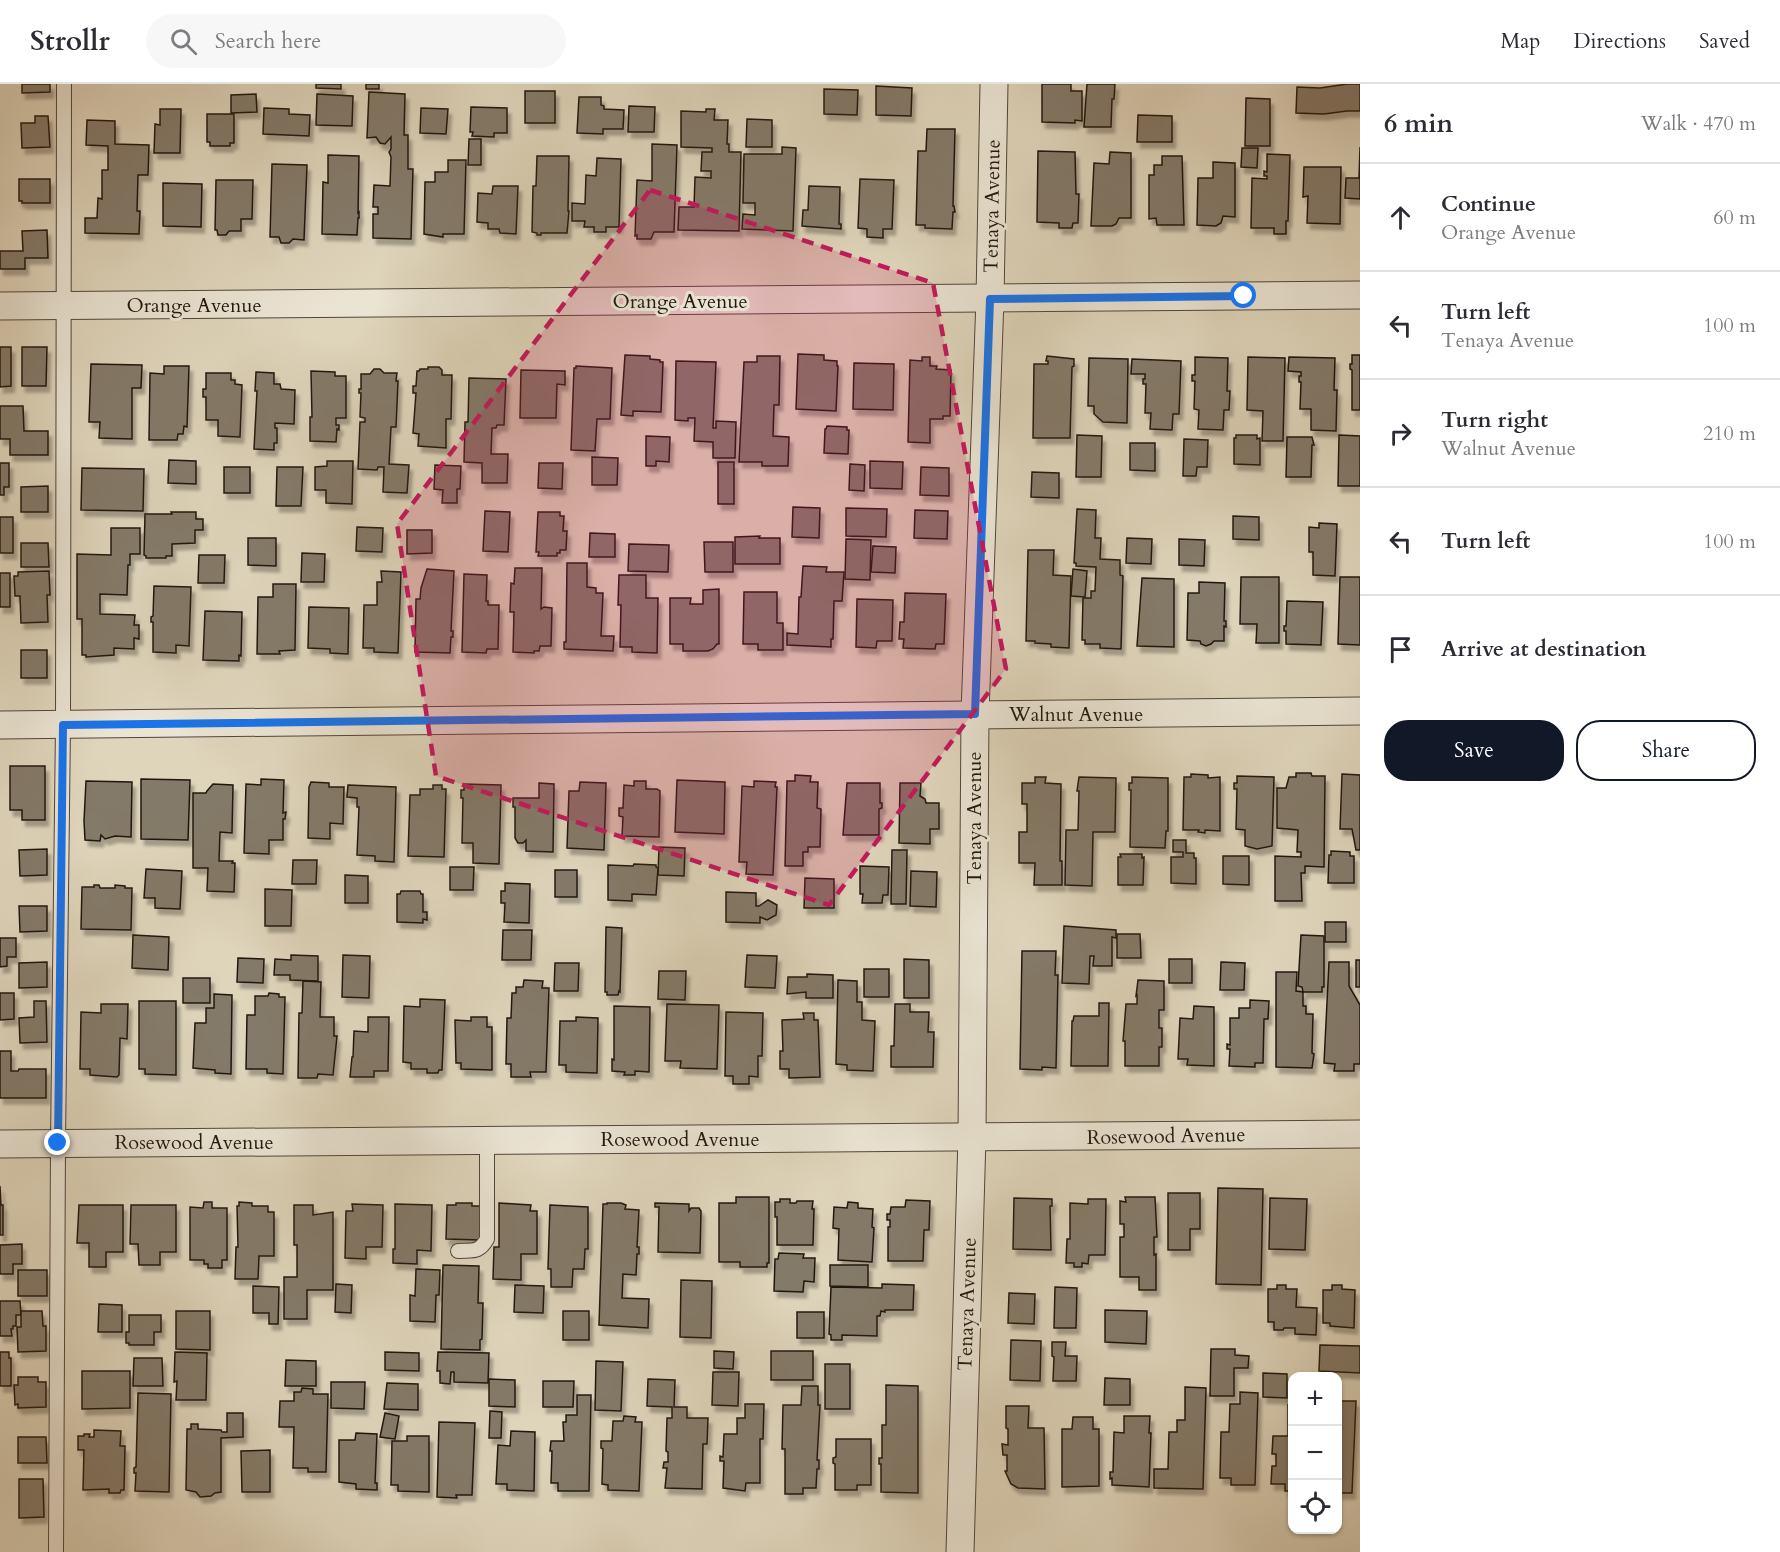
<!DOCTYPE html>
<html lang="en">
<head>
<meta charset="utf-8">
<style>
	:root { --surface:#fff; --page:#f7f7f7; --text:#2b2b33; --muted:#7c7c81; --line:#e1e1e2; --accent:#111827 }
	body { margin:0; font-family:Cardo,serif; background:var(--page); color:var(--text) }
	.controls { position:absolute; right:18px; bottom:18px; display:grid; overflow:hidden; border-radius:12px; box-shadow:0 2px 4px #0004 }
	.controls button { width:54px; height:54px; display:grid; place-items:center; padding:0; border:0; border-bottom:2px solid var(--line); background:var(--surface); color:var(--text); font:30px sans-serif }
	.stop { position:absolute; width:18px; height:18px; margin:-14px; border:4px solid #1a73e8; border-radius:50%; background:#fff }
	.stop.end { background:#1a73e8; border-color:#fff; box-shadow:0 2px 6px #0008 }
	.list { margin:0; padding:0; list-style:none }
	h2 { display:flex; justify-content:space-between; align-items:center; height:78px; margin:0; padding:0 24px; font-size:26px }
	h2 small { font-size:20px; font-weight:400; color:var(--muted) }
	.list li { display:grid; grid-template-columns:39px 1fr auto; gap:18px; align-items:center; box-sizing:border-box; height:108px; padding:0 24px; border-top:2px solid var(--line) }
	.list b { display:block; font-size:22px; white-space:nowrap }
	.list p { margin:0; font-size:20px; white-space:nowrap; color:var(--muted) }
	.list em { font-size:20px; font-style:normal; color:var(--muted) }
	.actions { display:flex; gap:12px; padding:18px 24px }
	.actions a { flex:1; padding:14px 0; border:2px solid var(--accent); border-radius:24px; text-align:center; font-size:21px; color:var(--accent) }
	.actions .main { background:var(--accent); color:#fff }
	.icon { flex:none; width:33px; height:33px; fill:none; stroke:currentColor; stroke-width:2; stroke-linecap:round; stroke-linejoin:round }
	.map { position:relative; flex:none; width:1360px; height:1468px; overflow:hidden }
	header { display:flex; align-items:center; gap:36px; box-sizing:border-box; height:84px; padding:0 30px; background:var(--surface); border-bottom:2px solid var(--line) }
	header strong { font-size:28px }
	nav { display:flex; gap:33px; margin-inline-start:auto; font-size:21px }
	.search { width:420px; height:54px; background:var(--page); display:flex; align-items:center; gap:15px; box-sizing:border-box; padding:0 21px; border-radius:33px; color:var(--muted); font-size:22px }
	main { display:flex }
	aside { flex:1; background:var(--surface) }
	.map>svg:first-child { display:block }
</style>
</head>
<body>
<header>
<strong>Strollr</strong>
<div class="search"><svg class="icon" aria-label="search" viewBox="0 0 24 24"><circle cx="10" cy="10" r="6"/><path d="M15 15l6 6"/></svg>Search here</div>
<nav><a>Map</a><a>Directions</a><a>Saved</a></nav>
</header>
<main>
<div class="map">
<svg width="1360" height="1468" viewBox="0 0 1360 1468">
	<defs>
		<filter id="shadow"><feDropShadow dx="3.5" dy="6" stdDeviation="1.5" flood-color="#0004"/></filter>
	</defs>
	<rect width="100%" height="100%" fill="#dfd5bb"/>
	<filter id="stains"><feTurbulence type="fractalNoise" baseFrequency=".00333" numOctaves="4"/><feColorMatrix values="0 0 0 0 .2 0 0 0 0 .09 0 0 0 0 .02 0 0 0 .5 -.17"/></filter>
	<radialGradient id="worn" r=".72"><stop offset=".6" stop-color="#630" stop-opacity="0"/><stop offset="1" stop-color="#630" stop-opacity=".3"/></radialGradient>
	<!-- building -->
	<g fill="#847a69" stroke="#221711" stroke-width="1.5" filter="url(#shadow)">
		<polygon points="22,0 50,0 50,8 22,9"/>
		<polygon points="316,0 341,0 341,5 316,4"/>
		<rect x="366" y="0" width="13" height="5"/>
		<polygon points="1042,0 1071,0 1071,7 1082,7 1082,37 1075,36 1075,39 1042,38"/>
		<polygon points="1087,0 1115,0 1114,15 1112,15 1111,43 1084,43"/>
		<polygon points="1347,0 1360,0 1360,27 1347,27 1324,30 1296,29 1297,3 1320,4"/>
		<polygon points="876,2 912,4 911,32 876,31"/>
		<polygon points="824,5 858,6 857,31 824,30"/>
		<rect x="525" y="7" width="30" height="32"/>
		<polygon points="369,8 405,10 404,51 408,51 408,85 413,85 411,155 373,154 373,130 378,130 378,123 373,123 374,101 390,102 391,73 389,68 391,65 391,53 385,60 380,59 376,53 367,54"/>
		<polygon points="256,10 257,28 231,29 231,11"/>
		<polygon points="317,10 353,12 352,42 316,41"/>
		<polygon points="579,13 601,13 601,21 604,22 604,25 624,26 623,45 603,45 603,50 577,49"/>
		<polygon points="1246,14 1270,15 1270,62 1245,62"/>
		<polygon points="629,22 655,23 654,48 628,48"/>
		<polygon points="471,23 507,24 507,49 494,49 494,53 472,52 473,48 470,48"/>
		<polygon points="264,24 289,25 289,30 310,31 309,52 263,50"/>
		<polygon points="421,24 448,25 446,50 420,49"/>
		<polygon points="160,25 181,25 180,69 154,69 155,40 160,41"/>
		<polygon points="706,25 715,25 714,36 728,36 727,60 729,60 729,68 741,68 739,147 678,146 679,123 694,123 695,93 711,94 711,87 701,87 702,68 712,68 712,64 681,63 681,27 706,28"/>
		<polygon points="207,30 234,30 234,59 230,59 230,62 210,62 210,58 207,58"/>
		<polygon points="1138,31 1172,32 1172,58 1137,58"/>
		<polygon points="35,32 48,32 50,63 22,64 21,39 35,39"/>
		<polygon points="747,35 772,36 772,63 746,63"/>
		<polygon points="87,36 115,37 115,60 149,61 148,91 138,91 137,127 140,127 139,150 85,149 85,134 97,134 98,114 102,115 102,86 108,86 108,62 86,61"/>
		<polygon points="927,45 955,45 953,122 954,122 955,128 953,128 952,145 925,144 925,141 916,141 918,67 926,67"/>
		<polygon points="469,55 481,55 481,81 468,81"/>
		<polygon points="652,60 677,61 674,148 654,148 651,155 637,155 637,151 635,152 637,96 652,97"/>
		<polygon points="782,63 796,64 793,147 742,145 743,130 755,131 755,119 743,119 744,70 782,70"/>
		<polygon points="1360,63 1360,115 1345,114 1346,94 1359,94"/>
		<polygon points="1242,64 1258,64 1257,84 1241,83"/>
		<polygon points="1038,67 1075,68 1076,110 1079,110 1078,139 1073,139 1072,144 1059,144 1059,139 1037,138"/>
		<polygon points="1110,68 1131,69 1131,134 1119,134 1116,140 1112,142 1091,142 1094,79 1109,80"/>
		<polygon points="1267,70 1290,71 1288,137 1286,137 1286,150 1274,150 1274,144 1251,144 1252,94 1267,95 1267,92 1264,92 1264,87 1267,88"/>
		<polygon points="328,71 359,72 358,129 359,128 359,134 358,134 357,151 322,150 323,98 328,99"/>
		<polygon points="537,72 569,72 568,127 569,127 567,149 541,149 541,151 537,151 537,149 532,148 533,102 536,102"/>
		<polygon points="1162,72 1182,72 1184,141 1157,141 1156,134 1149,135 1149,91 1154,91 1154,81 1162,81"/>
		<polygon points="597,74 621,75 619,143 606,143 606,148 594,148 594,143 584,143 585,137 572,137 572,119 585,120 586,91 596,92"/>
		<polygon points="448,76 466,76 464,150 443,150 443,153 424,150 425,98 435,98 435,88 448,88"/>
		<polygon points="1213,78 1235,79 1235,133 1223,132 1221,139 1216,142 1197,141 1198,94 1213,94"/>
		<polygon points="272,80 307,81 304,156 293,155 289,159 281,159 279,153 270,153"/>
		<polygon points="1304,83 1341,83 1340,140 1307,139 1308,112 1303,113"/>
		<polygon points="19,95 50,95 50,119 22,119 22,117 19,117"/>
		<polygon points="860,95 894,96 892,145 883,145 883,154 867,153 867,145 858,144"/>
		<polygon points="216,96 253,96 252,135 241,135 241,147 229,147 226,151 218,151 217,146 215,146"/>
		<polygon points="163,99 202,100 201,143 163,142"/>
		<polygon points="493,102 518,102 516,150 500,149 499,145 488,145 488,139 477,138 478,109 492,110"/>
		<polygon points="809,102 840,103 839,140 841,140 841,145 802,142 803,126 808,126"/>
		<polygon points="47,146 48,174 25,174 25,185 0,185 0,167 23,167 22,147"/>
		<polygon points="0,263 11,263 11,302 0,303"/>
		<polygon points="22,263 47,263 46,302 22,302"/>
		<polygon points="798,270 824,271 824,276 837,277 837,282 838,282 836,327 796,325"/>
		<polygon points="625,271 650,272 650,275 660,276 660,278 663,278 661,328 633,327 633,332 621,331"/>
		<polygon points="1352,271 1360,271 1360,326 1352,326 1352,286 1350,285 1350,280 1352,280"/>
		<polygon points="757,272 780,272 779,321 774,321 773,352 789,353 788,382 762,382 762,378 739,378 744,278 757,278"/>
		<polygon points="1047,272 1074,275 1074,282 1072,283 1070,354 1033,354 1034,280 1048,280 1048,277 1046,277"/>
		<polygon points="922,273 930,273 930,282 937,282 936,285 951,286 950,332 943,332 943,335 930,335 930,359 908,358 910,276 922,277"/>
		<polygon points="1195,273 1228,274 1227,307 1230,307 1229,326 1224,326 1223,346 1198,345 1199,326 1194,325 1195,297 1192,297 1192,291 1195,291"/>
		<polygon points="1248,273 1285,274 1283,357 1262,357 1263,327 1247,326"/>
		<polygon points="1289,273 1335,274 1334,306 1337,306 1336,347 1311,346 1311,325 1300,325 1301,298 1299,298 1299,292 1301,292 1301,288 1288,287"/>
		<polygon points="1089,274 1128,275 1127,339 1103,338 1094,330 1094,322 1088,322"/>
		<polygon points="1132,275 1181,277 1179,330 1173,330 1172,346 1150,345 1151,329 1145,329 1146,300 1143,300 1143,295 1145,295 1145,290 1131,290"/>
		<polygon points="676,277 716,278 713,344 716,344 716,337 736,338 735,374 713,374 713,358 694,357 695,334 688,334 688,337 675,336"/>
		<polygon points="854,279 894,280 893,326 853,325"/>
		<polygon points="91,280 142,281 141,304 132,304 132,355 99,354 100,338 89,338"/>
		<polygon points="164,282 189,282 187,343 184,342 183,350 178,350 177,356 149,356 150,289 164,290"/>
		<polygon points="576,282 612,284 610,335 597,335 595,367 571,366 574,284 576,284"/>
		<polygon points="428,283 439,283 442,286 442,291 452,291 451,335 446,335 446,364 418,362 419,350 413,349 416,309 413,309 413,302 416,302 417,287 419,287 420,285 428,285"/>
		<polygon points="374,285 380,285 384,289 397,289 396,297 398,297 396,343 391,343 389,380 409,381 407,409 383,408 384,383 378,383 377,386 358,385 360,338 365,338 365,334 360,333 361,309 359,309 359,305 361,305 361,290 370,290"/>
		<polygon points="521,286 565,287 565,301 557,300 556,334 520,334"/>
		<polygon points="311,287 335,288 335,292 346,292 346,334 336,334 336,341 339,341 339,346 337,345 336,358 310,357 310,333 312,333"/>
		<polygon points="256,288 274,289 274,300 280,300 281,305 295,306 294,340 275,339 275,344 277,344 277,359 274,359 274,366 254,365 257,307 255,307"/>
		<polygon points="206,289 231,289 231,296 235,296 235,300 242,301 240,353 218,352 218,336 206,336 206,313 203,313 203,305 206,305"/>
		<polygon points="469,294 506,295 504,341 497,341 496,344 492,344 491,370 508,370 507,399 482,399 482,379 464,378 465,338 468,338"/>
		<polygon points="0,322 23,322 24,347 48,347 48,371 10,371 10,355 0,355"/>
		<polygon points="827,342 847,343 847,346 849,346 848,370 824,369 825,345 826,345"/>
		<polygon points="1077,351 1102,352 1101,393 1076,393"/>
		<polygon points="1236,351 1257,351 1257,355 1260,354 1260,381 1234,380 1234,354 1236,354"/>
		<polygon points="1339,351 1360,352 1360,402 1338,402"/>
		<polygon points="646,352 670,353 669,378 656,377 656,382 646,382"/>
		<polygon points="1287,353 1312,353 1314,361 1312,361 1311,393 1286,393"/>
		<polygon points="1184,355 1208,356 1207,383 1197,383 1196,392 1183,392"/>
		<polygon points="1130,359 1155,359 1155,387 1130,386"/>
		<polygon points="592,373 618,374 617,401 592,401"/>
		<polygon points="169,376 196,377 196,400 168,399"/>
		<polygon points="327,377 353,377 352,420 326,419 326,406 315,406 315,383 327,382"/>
		<polygon points="870,377 903,378 902,405 870,404"/>
		<rect x="718" y="378" width="16" height="42"/>
		<polygon points="0,379 9,379 9,403 4,403 4,411 0,411"/>
		<polygon points="539,379 563,379 562,405 538,404"/>
		<polygon points="850,380 865,381 864,407 849,406"/>
		<polygon points="435,381 461,382 460,405 457,405 457,419 442,419 443,406 434,405"/>
		<rect x="224" y="383" width="26" height="26"/>
		<polygon points="277,383 303,383 301,422 276,422"/>
		<polygon points="921,383 949,384 949,412 920,411"/>
		<polygon points="82,384 144,385 143,427 81,426"/>
		<polygon points="1032,388 1059,389 1059,414 1031,413"/>
		<polygon points="48,402 48,428 21,428 21,403"/>
		<polygon points="793,423 820,424 819,454 792,453"/>
		<polygon points="846,424 887,425 886,453 846,452"/>
		<polygon points="1077,425 1096,426 1095,454 1101,454 1100,475 1120,476 1120,491 1123,492 1121,565 1100,564 1100,560 1085,560 1085,556 1082,556 1083,514 1091,514 1091,507 1095,507 1096,483 1076,482 1076,479 1074,479"/>
		<polygon points="915,426 948,427 947,455 914,454"/>
		<polygon points="485,427 510,428 508,468 483,467"/>
		<polygon points="171,428 196,428 196,435 203,435 203,446 195,446 195,459 172,460 172,472 166,472 166,474 146,474 146,472 144,471 145,430 172,430"/>
		<polygon points="538,428 560,428 560,432 564,432 563,447 567,447 566,466 560,466 560,469 557,469 557,472 538,472 539,468 536,468"/>
		<polygon points="1233,432 1259,433 1259,456 1233,455"/>
		<rect x="0" y="433" width="13" height="36"/>
		<polygon points="1319,439 1337,440 1335,492 1313,491 1313,468 1309,468 1309,443 1319,444"/>
		<polygon points="357,443 383,444 382,468 356,467"/>
		<polygon points="111,444 140,444 140,470 130,470 130,481 128,481 127,511 100,510 100,530 135,531 134,541 139,541 139,555 134,554 134,565 114,564 114,571 86,573 86,571 82,571 82,535 77,535 77,470 111,471"/>
		<polygon points="407,446 432,446 432,469 407,470"/>
		<polygon points="590,449 615,450 615,473 589,473"/>
		<polygon points="760,452 759,454 780,454 780,480 735,480 735,453"/>
		<polygon points="248,454 276,454 276,482 248,481"/>
		<polygon points="1127,454 1152,455 1151,480 1126,479"/>
		<polygon points="846,455 871,456 870,496 845,495"/>
		<polygon points="1179,455 1205,456 1204,482 1179,481"/>
		<polygon points="704,458 733,458 733,488 705,488"/>
		<polygon points="21,459 48,459 49,483 21,483"/>
		<polygon points="629,460 669,461 668,488 628,487"/>
		<polygon points="873,462 896,463 895,489 871,488"/>
		<polygon points="1028,466 1054,466 1053,491 1071,492 1069,564 1051,563 1051,560 1035,559 1035,557 1026,557"/>
		<polygon points="302,469 325,470 324,498 301,498"/>
		<polygon points="199,471 225,471 224,499 198,499"/>
		<polygon points="567,479 587,479 587,503 596,504 596,509 603,509 601,552 614,552 613,567 564,565 564,558 566,558"/>
		<polygon points="803,482 827,483 826,488 844,488 842,517 834,517 833,555 831,555 831,563 787,561 787,549 798,550 799,513 801,513"/>
		<polygon points="515,484 542,484 541,525 544,523 552,524 551,562 540,562 539,567 534,567 534,569 513,568 514,528 510,528 511,499 514,500"/>
		<polygon points="427,485 454,487 451,547 453,547 453,553 451,553 450,569 415,568 416,515 420,515 421,504"/>
		<polygon points="1073,485 1087,487 1085,513 1071,512"/>
		<polygon points="49,487 50,511 47,511 48,538 21,539 20,512 15,512 14,492 18,492 18,488"/>
		<polygon points="381,487 401,488 398,569 374,568 374,564 363,564 364,521 377,521 377,498 382,498"/>
		<rect x="0" y="489" width="10" height="34"/>
		<polygon points="464,490 487,491 486,517 488,517 488,521 499,521 498,565 487,565 486,569 462,568"/>
		<polygon points="619,491 646,491 646,514 658,514 657,569 632,568 632,563 620,563 621,521 618,521"/>
		<polygon points="1241,493 1279,493 1279,559 1256,559 1257,540 1240,540"/>
		<polygon points="1340,493 1360,493 1360,561 1338,560"/>
		<polygon points="1142,494 1174,495 1174,563 1137,562"/>
		<polygon points="1199,498 1225,499 1224,537 1226,537 1226,543 1224,542 1224,557 1214,557 1211,560 1206,562 1201,560 1200,557 1187,556 1188,509 1199,509"/>
		<polygon points="273,500 296,500 295,566 279,567 280,570 257,570 258,513 273,513"/>
		<polygon points="154,502 191,503 189,562 176,561 176,569 153,568 153,538 151,538 151,533 153,532"/>
		<polygon points="719,505 719,560 717,560 713,565 708,567 683,567 683,560 670,560 670,514 691,514 690,520 703,520 703,506"/>
		<polygon points="744,508 777,508 777,539 783,539 783,566 758,566 758,560 743,560"/>
		<polygon points="905,509 946,510 944,560 936,560 935,565 903,564 904,555 899,555 900,538 904,538"/>
		<polygon points="857,515 893,516 892,557 877,557 876,564 856,563"/>
		<polygon points="1287,517 1323,518 1321,561 1286,560 1286,547 1284,547 1284,542 1286,542"/>
		<polygon points="309,523 349,524 348,570 330,569 330,565 308,564"/>
		<polygon points="205,527 242,528 241,572 239,571 239,577 203,576"/>
		<rect x="21" y="566" width="26" height="28"/>
		<polygon points="10,682 45,682 45,736 22,736 22,726 10,726"/>
		<polygon points="1296,689 1311,689 1312,692 1325,692 1324,783 1305,782 1305,789 1301,789 1302,817 1275,817 1275,772 1301,773 1301,768 1297,768 1298,746 1277,744 1277,704 1286,704 1289,693 1296,693"/>
		<polygon points="1191,690 1208,691 1208,694 1220,693 1220,747 1205,746 1205,749 1198,748 1199,746 1183,746 1184,693 1191,693"/>
		<polygon points="1342,690 1360,691 1360,766 1356,766 1352,745 1340,745"/>
		<polygon points="795,691 811,692 810,698 818,698 817,724 821,725 820,763 808,763 808,768 803,768 803,782 785,782 787,697 795,697"/>
		<polygon points="1237,692 1274,693 1272,762 1257,765 1245,762 1245,746 1236,745 1237,705 1234,705 1234,699 1237,699"/>
		<polygon points="1035,693 1046,693 1045,699 1061,700 1060,777 1062,777 1062,801 1034,801 1035,779 1019,779 1019,748 1027,748 1027,720 1022,720 1022,699 1035,699"/>
		<polygon points="1079,693 1116,694 1115,748 1093,748 1092,802 1065,801 1066,746 1078,746 1079,707 1077,707"/>
		<polygon points="1132,693 1168,694 1168,747 1166,747 1165,764 1130,763 1131,706 1129,706 1129,699 1132,699"/>
		<polygon points="141,695 190,696 188,756 141,755"/>
		<polygon points="261,695 284,696 283,729 286,728 285,735 283,735 283,756 269,756 269,770 244,769 246,700 261,701"/>
		<polygon points="677,696 725,698 724,750 675,748"/>
		<polygon points="86,697 132,698 131,753 115,752 105,755 101,751 100,757 85,756 84,737"/>
		<polygon points="634,697 646,697 646,705 657,705 660,707 659,753 622,752 623,733 619,732 619,724 623,724 624,701 634,702"/>
		<polygon points="754,697 776,698 775,703 777,703 773,791 746,790 747,778 739,778 742,702 754,703"/>
		<polygon points="311,698 329,699 329,703 344,703 343,740 330,739 330,755 308,754 309,703"/>
		<polygon points="580,698 606,699 604,766 567,764 569,707 579,707"/>
		<polygon points="539,699 554,700 553,768 526,767 526,756 523,759 518,759 515,754 515,723 513,723 513,714 539,714"/>
		<polygon points="847,699 880,699 880,719 882,719 882,724 879,725 879,751 843,751"/>
		<polygon points="900,699 921,699 920,712 925,715 926,719 939,719 939,745 930,745 930,760 899,759"/>
		<polygon points="213,700 233,701 232,749 220,748 219,777 233,777 232,779 235,779 234,808 207,807 208,784 193,784 193,709 206,709 207,707"/>
		<polygon points="464,700 501,701 499,780 473,779 473,759 462,759 463,714 461,714 461,706 464,706"/>
		<polygon points="348,701 396,703 394,778 375,777 375,772 357,771 359,723 357,723 357,714 347,713"/>
		<polygon points="433,701 442,701 442,705 446,705 444,773 408,772 410,711 420,711 420,705 433,705"/>
		<polygon points="1173,756 1186,756 1186,769 1194,769 1194,774 1196,774 1196,800 1171,799 1171,773 1183,773 1183,768 1173,768"/>
		<polygon points="659,763 685,764 684,792 658,791"/>
		<polygon points="47,765 47,791 20,792 19,766"/>
		<polygon points="892,766 907,766 906,820 891,820"/>
		<polygon points="1331,767 1350,768 1350,772 1354,772 1354,799 1328,799 1329,771 1331,771"/>
		<polygon points="1120,770 1142,770 1142,774 1144,773 1143,801 1118,801 1118,773 1121,773"/>
		<polygon points="1223,772 1249,772 1249,801 1223,800"/>
		<polygon points="293,776 317,776 316,800 292,800"/>
		<polygon points="634,780 656,781 656,783 658,784 656,811 632,810 632,817 608,816 608,781 633,782"/>
		<polygon points="860,782 889,783 888,811 883,811 882,819 862,819 863,810 860,810"/>
		<polygon points="450,783 474,783 473,806 450,806"/>
		<polygon points="146,785 182,787 180,825 155,824 155,814 144,814"/>
		<rect x="555" y="786" width="22" height="27"/>
		<polygon points="911,787 937,788 936,823 910,822"/>
		<polygon points="345,791 368,792 368,819 345,819"/>
		<polygon points="805,794 834,795 834,824 804,824"/>
		<polygon points="505,799 530,800 529,839 504,838 505,819 501,819 501,807 505,807"/>
		<polygon points="94,801 99,801 100,804 115,804 115,801 125,802 125,804 132,804 131,846 81,845 82,803 94,803"/>
		<polygon points="265,805 292,806 291,842 265,842"/>
		<polygon points="401,807 420,807 421,810 423,810 423,828 427,828 427,836 423,835 423,839 397,838 397,810 400,810"/>
		<polygon points="726,808 756,809 756,822 759,822 768,816 777,821 776,831 767,836 760,833 760,839 726,838"/>
		<polygon points="19,822 47,822 47,847 20,848"/>
		<rect x="1325" y="838" width="21" height="20"/>
		<polygon points="1064,842 1116,846 1116,854 1112,853 1112,882 1093,882 1094,872 1090,872 1089,900 1062,899"/>
		<polygon points="606,843 622,844 620,908 619,907 618,911 607,911 607,908 605,908"/>
		<polygon points="503,846 532,846 531,876 502,876"/>
		<polygon points="1117,850 1140,850 1141,874 1117,874"/>
		<polygon points="133,851 169,853 168,886 132,884"/>
		<polygon points="1301,851 1324,852 1324,903 1322,903 1322,908 1303,908 1302,903 1298,902"/>
		<polygon points="0,854 16,854 16,873 7,873 7,882 0,883"/>
		<polygon points="1022,867 1056,867 1055,891 1058,891 1056,984 1042,983 1042,986 1020,985"/>
		<polygon points="291,871 318,872 318,897 290,896 290,891 274,891 275,875 291,876"/>
		<polygon points="343,871 370,872 369,914 342,913"/>
		<polygon points="747,871 777,872 775,904 745,903"/>
		<polygon points="238,874 264,875 263,899 237,898"/>
		<polygon points="904,875 929,876 929,914 904,914"/>
		<rect x="1169" y="875" width="23" height="24"/>
		<rect x="1356" y="876" width="4" height="27"/>
		<polygon points="47,878 47,903 19,904 19,879"/>
		<polygon points="1221,878 1245,879 1244,906 1220,906"/>
		<polygon points="1329,878 1349,878 1349,902 1360,921 1360,980 1354,980 1354,987 1334,987 1335,980 1324,979"/>
		<polygon points="555,879 579,879 578,907 554,907"/>
		<rect x="864" y="885" width="25" height="28"/>
		<polygon points="659,887 686,887 685,916 658,915"/>
		<polygon points="1276,888 1297,888 1296,907 1303,908 1303,922 1306,922 1306,930 1313,930 1312,969 1314,970 1312,984 1276,983"/>
		<polygon points="807,890 833,891 833,914 806,914 806,908 787,910 788,893 807,893"/>
		<rect x="183" y="894" width="27" height="25"/>
		<polygon points="524,896 543,897 542,904 549,904 546,988 530,988 531,993 511,993 511,980 506,980 507,934 511,934 512,909 516,909 516,903 523,903"/>
		<polygon points="838,896 857,897 857,918 862,918 862,936 875,937 873,987 847,986 847,981 836,980"/>
		<polygon points="1138,896 1164,897 1164,926 1159,926 1159,944 1162,944 1162,963 1159,963 1159,982 1125,982 1125,957 1123,957 1126,920 1137,920 1137,911 1136,912"/>
		<polygon points="303,897 321,898 320,933 334,933 334,952 337,952 333,991 318,990 317,994 298,994 299,929 302,929"/>
		<polygon points="0,909 14,909 14,935 0,936"/>
		<polygon points="269,909 279,910 279,913 285,913 283,990 267,989 267,985 246,985 247,931 255,931 255,912 268,912"/>
		<polygon points="214,910 232,911 231,990 215,989 215,986 193,984 195,939 206,939 206,924 214,924"/>
		<polygon points="420,915 445,916 442,986 439,986 438,989 427,989 427,985 411,985 411,979 403,978 404,922 420,923"/>
		<polygon points="1250,916 1269,917 1268,935 1264,935 1263,979 1255,979 1255,983 1229,982 1230,965 1227,965 1227,960 1230,961 1230,934 1239,934 1239,924 1250,924"/>
		<polygon points="34,917 46,917 47,958 20,959 19,934 34,933"/>
		<polygon points="139,917 176,917 176,991 145,990 145,985 139,985"/>
		<polygon points="1099,919 1109,919 1108,982 1071,982 1072,937 1073,937 1074,932 1099,932"/>
		<polygon points="101,920 128,920 127,955 120,954 119,991 117,993 90,991 90,985 80,985 81,928 101,929"/>
		<polygon points="667,920 719,921 717,985 680,984 681,977 665,977"/>
		<polygon points="895,920 910,920 910,928 929,928 928,948 934,948 933,983 891,983 891,962 894,962"/>
		<polygon points="614,922 650,923 649,988 635,987 635,991 624,991 625,988 612,987 612,975 614,976"/>
		<polygon points="1194,922 1214,923 1214,982 1187,981 1188,975 1178,975 1180,934 1193,935"/>
		<polygon points="726,928 763,929 762,972 758,972 758,993 749,992 749,1000 733,1000 733,992 725,992"/>
		<polygon points="803,929 814,929 814,936 818,936 820,993 789,994 789,985 780,985 780,967 783,967 782,936 804,935"/>
		<polygon points="368,933 389,933 388,987 374,987 374,993 350,993 352,973 353,973 354,947 368,948"/>
		<polygon points="471,933 487,933 487,943 492,943 492,986 461,985 461,979 456,979 455,936 471,937"/>
		<polygon points="576,933 598,934 597,989 566,988 566,981 559,981 560,937 576,937"/>
		<polygon points="0,967 11,967 11,987 18,987 19,985 46,985 46,1014 0,1014"/>
		<polygon points="0,1102 1,1121 3,1121 3,1151 0,1151"/>
		<polygon points="1218,1104 1263,1105 1261,1201 1216,1200"/>
		<polygon points="1168,1109 1200,1109 1200,1145 1190,1145 1190,1166 1168,1166"/>
		<polygon points="736,1113 769,1113 769,1179 767,1179 767,1183 740,1183 740,1178 719,1178 719,1119 736,1119"/>
		<polygon points="1125,1113 1155,1113 1157,1153 1154,1153 1154,1171 1156,1170 1156,1206 1139,1206 1139,1193 1120,1193 1120,1153 1124,1153 1124,1140 1120,1140 1120,1117 1126,1118"/>
		<polygon points="1014,1114 1052,1115 1052,1122 1050,1122 1051,1166 1013,1165"/>
		<polygon points="1270,1114 1307,1115 1305,1166 1269,1165"/>
		<polygon points="780,1115 790,1115 790,1119 796,1119 797,1117 813,1117 812,1125 814,1125 813,1161 777,1161 777,1133 775,1133 775,1118 780,1118"/>
		<polygon points="1088,1115 1106,1115 1105,1171 1089,1171 1088,1180 1082,1179 1082,1183 1074,1183 1074,1179 1066,1179 1067,1155 1070,1155 1070,1119 1088,1120"/>
		<polygon points="906,1116 930,1117 929,1146 924,1146 923,1177 888,1177 888,1143 890,1143 890,1136 887,1136 887,1130 890,1130 891,1123 905,1123"/>
		<polygon points="204,1118 212,1118 212,1124 227,1124 227,1176 222,1176 222,1184 208,1184 208,1180 204,1180 204,1176 190,1176 190,1123 203,1124"/>
		<polygon points="239,1118 252,1119 252,1122 268,1122 268,1128 274,1128 274,1172 259,1172 258,1195 235,1195 236,1163 238,1163 237,1122 239,1122"/>
		<polygon points="848,1118 858,1119 858,1124 873,1125 872,1143 874,1144 872,1178 838,1176 839,1145 833,1144 834,1123 847,1124"/>
		<polygon points="456,1119 472,1119 472,1122 481,1122 480,1156 446,1155 447,1121 456,1121"/>
		<polygon points="499,1119 531,1121 530,1127 537,1127 537,1170 521,1170 521,1196 493,1195 494,1163 499,1163"/>
		<polygon points="607,1119 621,1119 626,1121 625,1125 639,1126 637,1163 639,1163 639,1170 637,1170 636,1191 623,1190 622,1214 649,1215 648,1244 599,1241 603,1120 607,1120"/>
		<polygon points="655,1119 689,1120 689,1127 691,1124 699,1124 701,1127 700,1169 658,1168 659,1123 655,1123"/>
		<polygon points="352,1120 383,1121 382,1163 366,1163 366,1175 345,1174 346,1127 353,1127"/>
		<polygon points="395,1120 432,1121 431,1167 417,1166 417,1180 393,1179 393,1165 395,1165"/>
		<polygon points="79,1121 123,1121 123,1168 106,1168 106,1183 89,1183 89,1159 77,1159"/>
		<polygon points="131,1121 176,1121 176,1168 160,1168 160,1181 139,1181 138,1160 130,1160"/>
		<polygon points="294,1121 313,1121 313,1131 333,1128 333,1206 307,1206 307,1235 284,1235 284,1193 297,1193 297,1161 294,1161"/>
		<polygon points="550,1121 588,1123 588,1165 585,1165 584,1185 573,1185 572,1203 551,1203 551,1185 548,1185"/>
		<polygon points="22,1160 22,1180 13,1180 13,1190 0,1190 0,1161"/>
		<polygon points="779,1169 804,1170 803,1174 815,1174 814,1198 804,1197 803,1208 774,1207 775,1175 778,1175"/>
		<polygon points="443,1181 479,1182 478,1219 483,1219 482,1255 480,1256 480,1266 441,1265"/>
		<polygon points="830,1181 868,1181 868,1203 830,1202"/>
		<polygon points="416,1185 440,1186 439,1211 436,1211 435,1238 410,1237 410,1211 415,1212"/>
		<rect x="18" y="1186" width="29" height="26"/>
		<polygon points="681,1196 712,1197 711,1254 680,1253"/>
		<polygon points="336,1200 352,1201 351,1229 335,1228"/>
		<polygon points="882,1200 914,1201 913,1226 885,1226 885,1228 881,1227 880,1232 877,1232 877,1252 842,1251 842,1256 831,1256 831,1251 829,1250 831,1203 882,1204"/>
		<polygon points="515,1201 544,1202 543,1229 514,1228"/>
		<polygon points="1277,1201 1286,1201 1286,1205 1297,1205 1296,1223 1317,1224 1316,1251 1295,1250 1295,1244 1284,1244 1283,1246 1274,1246 1274,1238 1268,1238 1268,1205 1277,1205"/>
		<polygon points="1332,1201 1342,1201 1342,1205 1355,1206 1354,1244 1330,1242 1330,1239 1323,1239 1323,1206 1332,1206"/>
		<polygon points="253,1202 279,1203 278,1240 269,1240 269,1229 253,1229"/>
		<polygon points="1055,1203 1077,1204 1076,1244 1054,1244"/>
		<polygon points="1009,1209 1035,1210 1034,1240 1008,1239"/>
		<polygon points="0,1217 20,1217 21,1231 16,1231 16,1242 13,1242 13,1245 11,1245 12,1252 0,1252"/>
		<polygon points="99,1220 122,1221 122,1248 98,1248"/>
		<polygon points="1105,1226 1147,1227 1146,1260 1105,1258"/>
		<polygon points="21,1227 42,1227 43,1242 46,1242 46,1267 18,1268 17,1243 21,1243"/>
		<polygon points="176,1227 210,1227 210,1266 176,1265"/>
		<rect x="563" y="1227" width="26" height="29"/>
		<rect x="797" y="1228" width="27" height="26"/>
		<polygon points="129,1231 161,1231 161,1248 154,1248 154,1261 129,1261 129,1259 126,1259 126,1248 129,1248"/>
		<polygon points="1011,1256 1041,1257 1040,1297 1010,1296"/>
		<polygon points="1052,1258 1066,1258 1065,1272 1077,1272 1076,1297 1053,1297 1054,1273 1052,1272"/>
		<polygon points="1320,1261 1360,1262 1360,1289 1319,1287"/>
		<polygon points="1211,1265 1235,1265 1235,1271 1249,1272 1248,1284 1234,1284 1234,1312 1210,1312"/>
		<polygon points="714,1267 734,1268 733,1285 714,1284"/>
		<rect x="771" y="1267" width="42" height="29"/>
		<polygon points="0,1268 9,1268 9,1274 11,1274 11,1302 0,1302"/>
		<polygon points="175,1268 207,1269 206,1316 176,1316 177,1297 174,1298"/>
		<polygon points="385,1268 419,1269 419,1287 385,1286"/>
		<polygon points="438,1268 489,1269 488,1299 454,1298 454,1288 451,1288 450,1300 440,1299 440,1287 437,1287"/>
		<polygon points="134,1274 162,1274 163,1302 133,1302"/>
		<polygon points="286,1276 316,1277 316,1302 285,1302"/>
		<polygon points="596,1277 623,1278 621,1327 595,1326"/>
		<rect x="825" y="1280" width="25" height="45"/>
		<polygon points="82,1287 130,1287 130,1324 82,1325"/>
		<polygon points="713,1288 739,1288 738,1322 712,1321"/>
		<polygon points="1263,1289 1287,1290 1287,1314 1263,1313"/>
		<polygon points="18,1293 38,1293 38,1298 46,1298 46,1323 18,1324 18,1320 15,1321 14,1301 18,1301"/>
		<polygon points="1105,1294 1130,1295 1130,1321 1104,1321"/>
		<polygon points="489,1295 515,1296 515,1323 489,1322"/>
		<polygon points="648,1295 675,1296 674,1323 687,1323 687,1334 708,1334 707,1360 703,1360 702,1405 665,1404 667,1384 663,1384 664,1378 668,1378 668,1368 666,1367 667,1334 672,1334 672,1323 647,1322"/>
		<polygon points="543,1297 574,1297 573,1323 543,1323"/>
		<polygon points="331,1298 365,1298 364,1325 331,1324"/>
		<polygon points="387,1299 418,1300 418,1326 384,1325"/>
		<polygon points="886,1301 918,1302 918,1409 881,1408 881,1380 879,1380 879,1374 882,1374 882,1341 886,1341"/>
		<polygon points="802,1302 818,1302 818,1321 820,1321 817,1376 819,1376 819,1385 817,1385 816,1404 803,1404 803,1410 785,1410 785,1365 782,1365 783,1321 801,1321"/>
		<polygon points="1185,1303 1206,1304 1203,1405 1154,1404 1154,1385 1168,1385 1169,1348 1177,1348 1177,1336 1185,1336"/>
		<polygon points="302,1304 313,1305 313,1310 328,1310 326,1388 308,1388 308,1384 293,1384 294,1343 279,1343 280,1317 294,1317 294,1308 301,1308"/>
		<polygon points="1240,1308 1258,1309 1255,1401 1231,1401 1231,1394 1220,1394 1221,1348 1229,1348 1230,1320 1240,1320"/>
		<polygon points="138,1309 171,1310 169,1408 135,1407 136,1389 134,1389 134,1384 136,1383"/>
		<polygon points="577,1311 591,1311 589,1407 558,1407 558,1399 551,1399 552,1367 550,1367 551,1357 564,1357 563,1338 566,1338 566,1331 577,1331"/>
		<polygon points="1338,1317 1356,1317 1352,1409 1338,1409"/>
		<polygon points="745,1320 764,1320 763,1355 760,1355 760,1399 746,1399 745,1407 723,1404 724,1377 720,1377 720,1372 723,1373 724,1350 737,1350 737,1334 745,1334"/>
		<polygon points="1288,1321 1292,1322 1292,1407 1285,1407 1285,1400 1271,1400 1272,1382 1276,1382 1276,1370 1272,1370 1273,1352 1288,1352"/>
		<polygon points="1006,1322 1029,1322 1028,1344 1044,1344 1045,1405 1018,1404 1011,1400 1005,1387 1007,1387 1007,1371 1003,1371 1002,1360 1008,1361 1008,1345 1006,1344"/>
		<polygon points="490,1327 502,1328 501,1354 489,1354"/>
		<polygon points="227,1329 243,1329 243,1353 221,1354 221,1408 215,1409 211,1412 200,1413 196,1408 186,1406 187,1345 191,1345 191,1340 198,1340 198,1345 221,1346 222,1348 227,1348"/>
		<polygon points="385,1329 399,1332 395,1355 380,1353"/>
		<polygon points="624,1332 636,1333 635,1338 642,1338 639,1407 608,1406 608,1401 602,1400 603,1365 601,1364 601,1357 612,1357 613,1337 623,1337"/>
		<polygon points="1124,1332 1150,1332 1149,1349 1151,1349 1149,1403 1112,1401 1112,1394 1110,1395 1110,1388 1113,1388 1114,1348 1124,1349"/>
		<polygon points="1073,1333 1093,1333 1093,1345 1099,1345 1099,1402 1062,1403 1062,1345 1072,1345"/>
		<polygon points="439,1338 475,1339 472,1411 456,1411 457,1414 437,1413"/>
		<polygon points="94,1346 121,1347 120,1362 125,1362 124,1406 121,1406 120,1409 109,1409 109,1405 83,1406 84,1366 78,1366 78,1352 84,1352 84,1350 90,1350 89,1353 94,1353"/>
		<polygon points="511,1347 535,1348 534,1407 507,1406 507,1400 496,1400 498,1361 510,1362"/>
		<polygon points="356,1349 377,1350 375,1399 377,1399 377,1406 356,1405 356,1400 339,1398 339,1356 355,1356"/>
		<polygon points="407,1352 429,1352 429,1408 398,1407 398,1401 391,1401 392,1357 407,1357"/>
		<polygon points="18,1353 46,1353 47,1379 18,1379"/>
		<polygon points="836,1355 871,1355 871,1401 857,1401 857,1406 835,1406 835,1380 833,1379 833,1374 836,1373"/>
		<polygon points="270,1366 270,1408 242,1408 241,1367"/>
		<polygon points="19,1395 43,1395 44,1433 19,1434"/>
	</g>
	<g fill="none" stroke-linecap="round" stroke-linejoin="round">
		<!-- service casing -->
		<g stroke="#51463c" stroke-width="16">
			<g id="service">
				<path d="M458,1167C473,1166 479,1169 487,1155V1057"/>
				<polyline points="56,1468 58,1059 63,641 64,0"/>
			</g>
		</g>
		<!-- minor casing -->
		<g stroke="#51463c" stroke-width="29">
			<g id="minor">
				<polyline points="0,222 1360,211"/>
				<polyline points="0,641 1360,627"/>
				<polyline points="0,1060 1360,1050"/>
				<polyline points="960,1468 972,1053 975,630 990,215 994,0"/>
			</g>
		</g>
		<!-- service -->
		<use href="#service" stroke="#eae4d3" stroke-width="14"/>
		<!-- minor -->
		<use href="#minor" stroke="#eae4d3" stroke-width="27"/>
	</g>
	<g fill="none" stroke-linecap="round" stroke-linejoin="round">
		<!-- route -->
		<polyline stroke="#1a73e8" stroke-width="8" points="58,1059 63,641 975,630 990,215 1244,212"/>
	</g>
	<!-- marked area -->
	<path fill="#c2185b" fill-opacity="0.2" stroke="#c2185b" stroke-width="4.5" stroke-dasharray="12 8" stroke-linejoin="round" d="M650,106L933,199L1006,585L829,821L436,692L397,440Z"/>
	<g text-anchor="middle" dominant-baseline="central" stroke-width="6" stroke-linejoin="round" paint-order="stroke">
		<!-- street labels -->
		<g font-size="20" fill="#221711" stroke="#eae4d3">
			<text transform="translate(992 122) rotate(-89)">Tenaya Avenue</text>
			<text x="680" y="217">Orange Avenue</text>
			<text x="194" y="221">Orange Avenue</text>
			<text x="1076" y="630">Walnut Avenue</text>
			<text transform="translate(974 734) rotate(-90)">Tenaya Avenue</text>
			<text transform="translate(1166 1052) rotate(-1)">Rosewood Avenue</text>
			<text x="680" y="1055">Rosewood Avenue</text>
			<text x="194" y="1058">Rosewood Avenue</text>
			<text transform="translate(967 1220) rotate(-88)">Tenaya Avenue</text>
		</g>
	</g>
	<rect width="100%" height="100%" filter="url(#stains)"/>
	<rect width="100%" height="100%" fill="url(#worn)"/>
</svg>
<div class="controls">
<button>+</button>
<button>−</button>
<button><svg class="icon" aria-label="locate" viewBox="0 0 24 24"><circle cx="12" cy="12" r="6"/><path d="M12 2v4M12 18v4M2 12h4M18 12h4"/></svg></button>
</div>
<div class="stop" style="left:1244px;top:212px"></div>
<div class="stop end" style="left:58px;top:1059px"></div>
</div>
<aside>
<h2>6 min<small>Walk · 470 m</small></h2>
<ul class="list">
<li><svg class="icon" aria-label="ahead" viewBox="0 0 24 24"><path d="M12 20V5M6 11l6-6 6 6"/></svg><div><b>Continue</b><p>Orange Avenue</p></div><em>60 m</em></li>
<li><svg class="icon" aria-label="left" viewBox="0 0 24 24"><path d="M17 20v-9H6M10 6l-5 5 5 5"/></svg><div><b>Turn left</b><p>Tenaya Avenue</p></div><em>100 m</em></li>
<li><svg class="icon" aria-label="right" viewBox="0 0 24 24"><path d="M7 20v-9h11M14 6l5 5-5 5"/></svg><div><b>Turn right</b><p>Walnut Avenue</p></div><em>210 m</em></li>
<li><svg class="icon" aria-label="left" viewBox="0 0 24 24"><path d="M17 20v-9H6M10 6l-5 5 5 5"/></svg><div><b>Turn left</b></div><em>100 m</em></li>
<li><svg class="icon" aria-label="arrive" viewBox="0 0 24 24"><path d="M6 21V4h12l-3 4 3 4H6"/></svg><div><b>Arrive at destination</b></div></li>
</ul>
<div class="actions"><a class="main">Save</a><a>Share</a></div>
</aside>
</main>
</body>
</html>
